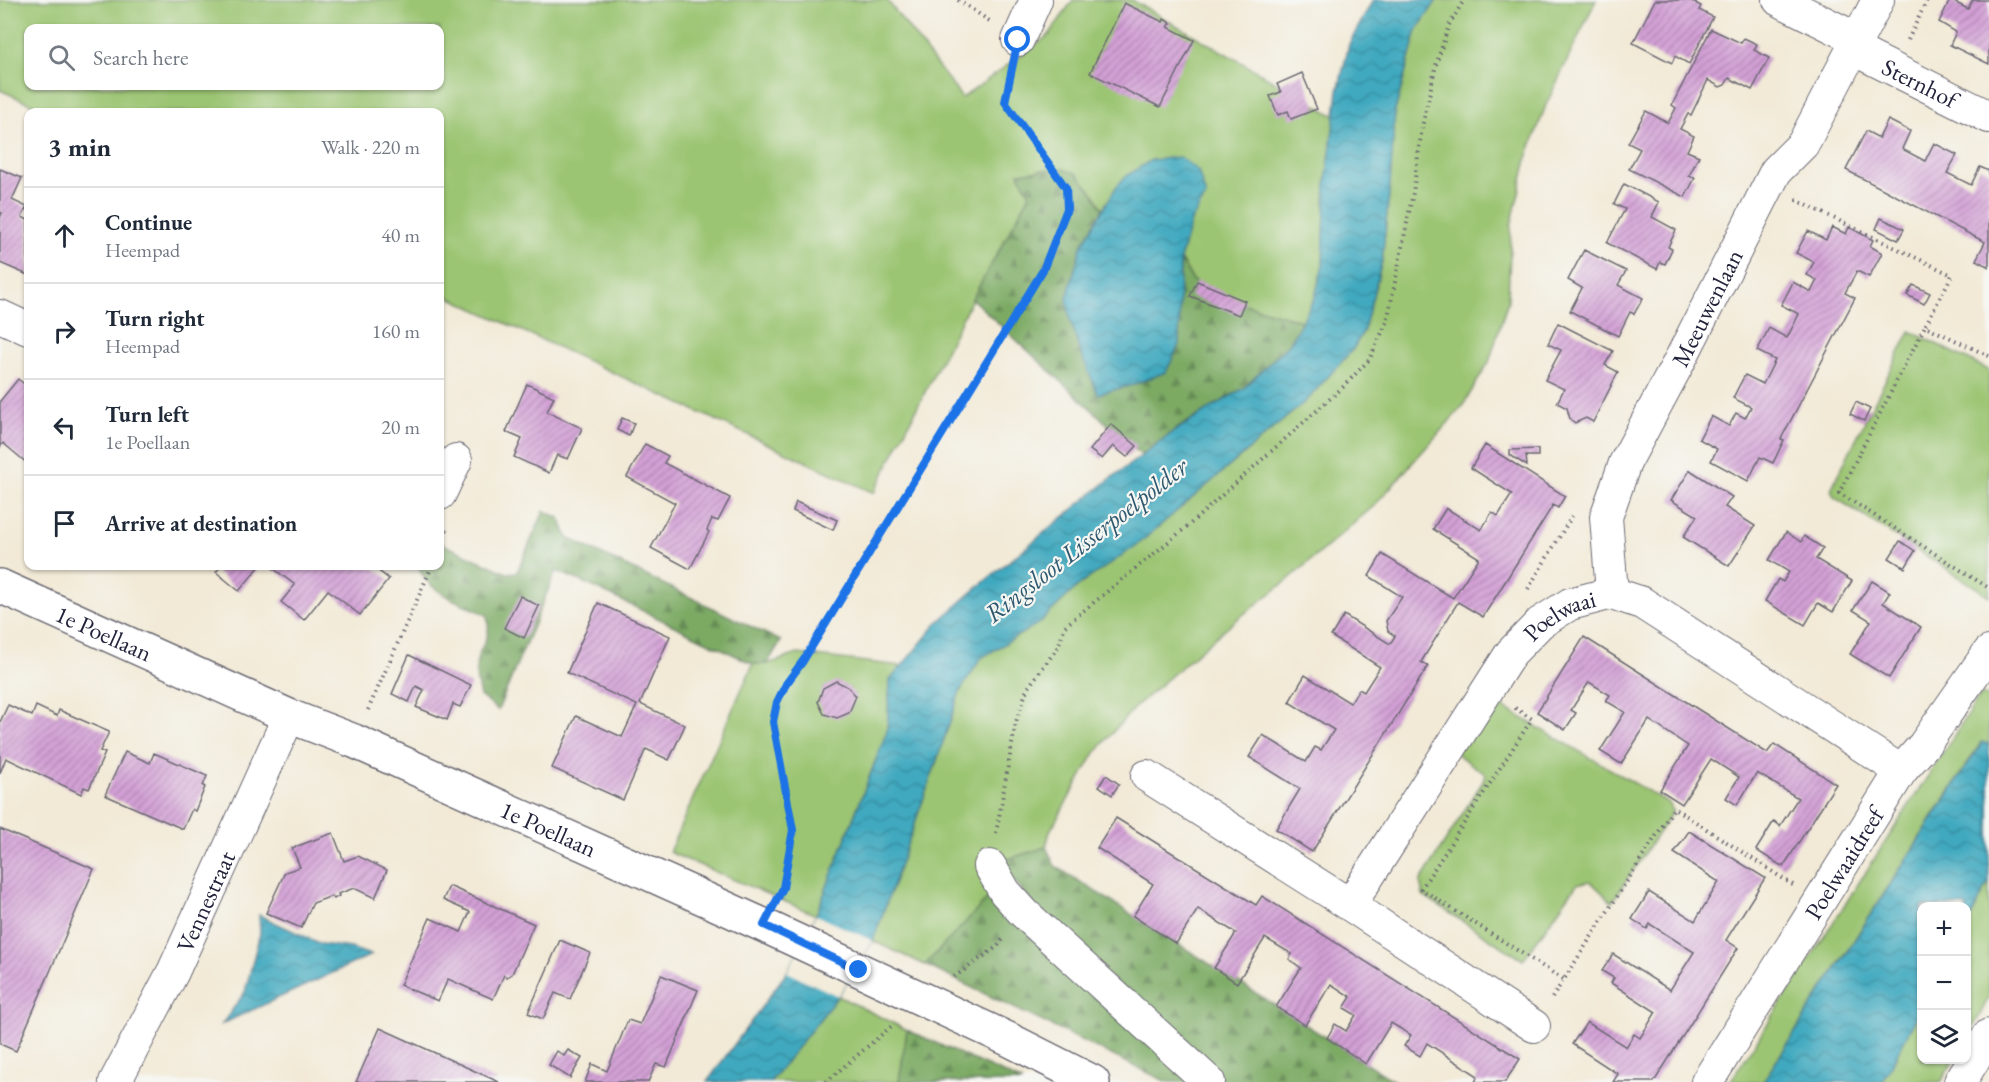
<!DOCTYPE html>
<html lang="en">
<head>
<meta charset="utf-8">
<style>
	:root { --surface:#fff; --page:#f6f6f7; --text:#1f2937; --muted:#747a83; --line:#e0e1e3 }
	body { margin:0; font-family:"EB Garamond",serif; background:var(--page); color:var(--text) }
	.controls { position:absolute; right:18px; bottom:18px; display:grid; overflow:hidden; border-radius:12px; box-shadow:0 2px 4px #0004 }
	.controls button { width:54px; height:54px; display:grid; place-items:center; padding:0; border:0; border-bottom:2px solid var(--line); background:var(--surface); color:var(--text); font:30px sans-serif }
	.stop { position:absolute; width:18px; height:18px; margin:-14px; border:4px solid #1a73e8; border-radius:50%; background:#fff }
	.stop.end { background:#1a73e8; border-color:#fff; box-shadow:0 2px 6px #0008 }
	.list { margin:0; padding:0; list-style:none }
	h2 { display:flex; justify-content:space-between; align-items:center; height:78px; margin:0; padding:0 24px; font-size:26px }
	h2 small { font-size:20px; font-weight:400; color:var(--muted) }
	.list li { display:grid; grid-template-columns:39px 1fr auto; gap:18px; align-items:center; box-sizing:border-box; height:96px; padding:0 24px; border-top:2px solid var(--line) }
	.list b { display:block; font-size:22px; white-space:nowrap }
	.list p { margin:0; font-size:20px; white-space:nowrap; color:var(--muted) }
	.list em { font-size:20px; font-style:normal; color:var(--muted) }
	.icon { flex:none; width:33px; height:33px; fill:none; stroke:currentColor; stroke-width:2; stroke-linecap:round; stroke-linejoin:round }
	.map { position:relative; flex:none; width:1989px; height:1082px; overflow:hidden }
	.search { position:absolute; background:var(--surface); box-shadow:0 2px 4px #0004; left:24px; top:24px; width:420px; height:66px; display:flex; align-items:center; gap:15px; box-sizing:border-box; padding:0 21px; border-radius:12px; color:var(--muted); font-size:22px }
	.panel { position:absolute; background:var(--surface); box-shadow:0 2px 4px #0004; left:24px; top:108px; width:420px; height:462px; border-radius:12px }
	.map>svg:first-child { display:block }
</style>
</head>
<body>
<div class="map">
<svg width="1989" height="1082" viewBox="0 0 1989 1082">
	<defs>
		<pattern id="forest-firs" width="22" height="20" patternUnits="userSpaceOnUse" patternTransform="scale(1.5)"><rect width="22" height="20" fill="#7caa64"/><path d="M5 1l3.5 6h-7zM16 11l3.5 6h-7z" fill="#658a54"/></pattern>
		<pattern id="water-waves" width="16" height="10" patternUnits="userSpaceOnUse" patternTransform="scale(1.5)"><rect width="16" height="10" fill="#3fa9bf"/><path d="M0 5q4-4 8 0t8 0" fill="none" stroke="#34899c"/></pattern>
		<pattern id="building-hatch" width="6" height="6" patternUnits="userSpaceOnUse" patternTransform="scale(1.5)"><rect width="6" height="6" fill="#d3a0d6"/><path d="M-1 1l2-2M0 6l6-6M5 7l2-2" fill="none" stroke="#ab82af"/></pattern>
	</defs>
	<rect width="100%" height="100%" fill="#f6f6f2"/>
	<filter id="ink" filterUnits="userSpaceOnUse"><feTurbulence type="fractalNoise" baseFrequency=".0167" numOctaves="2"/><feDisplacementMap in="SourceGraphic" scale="12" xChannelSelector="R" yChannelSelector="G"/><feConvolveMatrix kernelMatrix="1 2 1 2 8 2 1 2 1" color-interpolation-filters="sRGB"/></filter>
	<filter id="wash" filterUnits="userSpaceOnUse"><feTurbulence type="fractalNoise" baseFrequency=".008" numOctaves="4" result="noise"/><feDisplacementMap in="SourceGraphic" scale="24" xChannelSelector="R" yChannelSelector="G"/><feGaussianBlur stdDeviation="1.35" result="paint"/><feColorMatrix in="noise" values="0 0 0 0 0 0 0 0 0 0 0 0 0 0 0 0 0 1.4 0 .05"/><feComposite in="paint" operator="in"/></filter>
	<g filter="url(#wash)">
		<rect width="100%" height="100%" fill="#f2ead7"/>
		<!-- grass -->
		<g fill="#9bc572" stroke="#5e7456" stroke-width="1.5" fill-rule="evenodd">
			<path d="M0,0H887L962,98L1049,35L1073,0H1132L1335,116L1326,182L1323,265L1315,297L1302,321L1220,297L1193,281L1180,259L1191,220L1206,196L1151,160C1125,178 1119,182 1103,209L1092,191L1058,168L1019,173L1030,195L972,299L874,493L440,293V112H49L0,90ZM28,28H440V86H28Z"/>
			<polygon points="1437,0 1596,0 1546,105 1528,155 1511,226 1508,301 1489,362 1462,407 1375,505 1288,580 1226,628 1133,709 1095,753 1050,831 1046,847 999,862 980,872 989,898 925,965 873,941 934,769 960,691 981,658 1039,623 1079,585 1136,546 1308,399 1353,349 1364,330 1382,261 1390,185 1395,111 1417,30"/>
			<polygon points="1910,331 1989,370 1989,596 1834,497 1831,489"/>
			<polygon points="798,654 902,666 890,680 887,731 816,915 669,852 753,664 767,664"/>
			<polygon points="1981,694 1989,697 1989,744 1981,742 1763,1082 1730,1082"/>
			<polygon points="1489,699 1669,803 1673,811 1612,902 1590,881 1577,884 1523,960 1423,896 1420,882 1483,781 1485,774 1454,752"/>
			<polygon points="1989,881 1989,997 1967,1040 1967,925"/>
			<polygon points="838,996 907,1030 899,1082 770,1082"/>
			<polygon points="1921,1009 1922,1060 1954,1060 1941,1082 1882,1082"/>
		</g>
		<!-- forest -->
		<g fill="url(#forest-firs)" stroke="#4f6650" stroke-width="1.5">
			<polygon points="1058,168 1076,173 1092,191 1103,209 1081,247 1067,298 1098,394 1132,385 1166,372 1179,345 1180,259 1193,281 1220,297 1302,321 1290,343 1244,388 1176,429 1141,455 972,299 1030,195 1019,173"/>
			<path d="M544,511L560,518L568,538L781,641L767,664H753L583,582L556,571L498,710L480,696C477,683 474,670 478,657C485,637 491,638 487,615C463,603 429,594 419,568L420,566H440V543L507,573L517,572Z"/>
			<polygon points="1046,847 1055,866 1396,1082 1224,1082 1044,917 999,862"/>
			<polygon points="989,897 1193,1082 1167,1082 925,965"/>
			<polygon points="907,1030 1018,1080 1022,1082 899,1082"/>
		</g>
		<!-- water -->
		<g fill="url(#water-waves)" stroke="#30667d" stroke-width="1.5">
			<polygon points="1373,0 1437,0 1417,30 1395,111 1390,185 1382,261 1364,330 1353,349 1308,399 1136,546 1079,585 1039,623 981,658 960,691 934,769 873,941 838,996 770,1082 707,1082 787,972 816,915 887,731 890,680 939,621 986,580 1106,482 1176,430 1244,388 1290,343 1315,297 1323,265 1326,182 1338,91 1349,44"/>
			<polygon points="1180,157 1198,171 1206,196 1191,221 1180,259 1179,345 1166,372 1132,385 1098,394 1079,349 1070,319 1067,298 1081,247 1116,187 1125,177 1151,160"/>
			<polygon points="1982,742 1989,744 1989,881 1967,925 1966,906 1922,906 1921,1009 1882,1082 1763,1082"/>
			<polygon points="259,915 321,944 351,948 371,955 222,1024 245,992 260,933"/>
		</g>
		<!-- pier -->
		<polygon fill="#f2ead7" points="816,915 873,941 838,996 787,972"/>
		<g id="blocks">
			<!-- building -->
			<g fill="url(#building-hatch)">
				<polygon points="1655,0 1690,0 1701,6 1699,10 1713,17 1689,64 1675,56 1672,63 1633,43"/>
				<polygon points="1950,0 1968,9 1973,0 1989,0 1989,64 1950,45 1956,32 1939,22"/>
				<polygon points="1124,3 1163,22 1164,19 1171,23 1168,27 1194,40 1160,107 1090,73"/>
				<polygon points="1711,29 1741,43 1744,38 1757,44 1754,50 1769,58 1752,90 1729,78 1725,85 1720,87 1708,80 1691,115 1688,114 1680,129 1694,136 1687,151 1699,156 1689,176 1695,178 1685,197 1629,169 1640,149 1628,143 1646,111 1668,123 1676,108 1672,105"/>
				<polygon points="1302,73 1317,109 1291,119 1288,111 1278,115 1270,96 1281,92 1277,84"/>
				<polygon points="1888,120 1910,131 1902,149 1925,161 1934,143 1957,155 1947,173 1971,185 1980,167 1989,171 1989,267 1976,260 1985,242 1846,170 1866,131 1879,138"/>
				<polygon points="0,169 22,178 12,200 27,207 22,217 28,220 28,275 0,263 0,218 2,213 0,213"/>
				<polygon points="1624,184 1659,202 1652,217 1676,230 1668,247 1672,249 1665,264 1660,262 1657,269 1607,243 1625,209 1614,204"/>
				<polygon points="1881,218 1904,229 1898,240 1876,229"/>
				<polygon points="1832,227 1846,234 1849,227 1873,240 1870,246 1882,253 1869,277 1857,271 1845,293 1855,298 1781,439 1784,440 1773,463 1760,457 1748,481 1711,461 1717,449 1699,439 1711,416 1729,426 1736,413 1745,418 1751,407 1733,398 1739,386 1745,375 1763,384 1775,360 1757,351 1763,340 1769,328 1787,338 1799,314 1781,305 1787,294 1793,282 1811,292 1817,280 1807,275 1814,262 1796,253 1808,231 1826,240"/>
				<polygon points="1584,250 1626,271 1618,285 1643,298 1634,314 1630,312 1618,336 1570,311 1582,288 1568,280"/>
				<polygon points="1197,281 1245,301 1239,315 1190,296"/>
				<polygon points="1913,285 1930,293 1924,304 1907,295"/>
				<polygon points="1558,323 1613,351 1605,365 1618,372 1593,422 1586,418 1575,423 1570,419 1567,408 1557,403 1564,389 1545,380 1561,350 1548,344"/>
				<polygon points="18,379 28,387 28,464 3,443 0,447 0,401"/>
				<polygon points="527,384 554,397 547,412 582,428 568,459 557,455 549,473 514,457 522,439 506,432"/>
				<polygon points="1856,402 1870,409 1864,421 1850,414"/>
				<polygon points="622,418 634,423 629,436 617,430"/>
				<polygon points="1111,424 1137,446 1127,457 1113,446 1102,459 1090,450"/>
				<polygon points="645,444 668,456 664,463 730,498 718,521 712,519 707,530 709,532 690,569 651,548 675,503 627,477"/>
				<polygon points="1485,445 1565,496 1558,508 1553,505 1483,617 1458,602 1421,662 1428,666 1312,852 1276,829 1300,789 1249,757 1263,735 1306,762 1315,747 1321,750 1334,730 1289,702 1305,675 1350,703 1359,689 1364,692 1380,667 1331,636 1344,615 1390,644 1395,636 1388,631 1386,621 1402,597 1369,576 1382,554 1453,598 1479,558 1433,529 1446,508 1481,530 1492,512 1498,516 1512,494 1471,468"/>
				<polygon points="1538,449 1538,456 1526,456 1527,466 1510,455 1510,450"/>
				<polygon points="1690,470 1732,497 1725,507 1755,526 1729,566 1683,537 1697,516 1671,500"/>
				<polygon points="796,502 837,520 833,530 793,511"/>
				<polygon points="1786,532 1801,542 1804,536 1823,548 1816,559 1852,581 1833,612 1818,603 1805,625 1765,601 1778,579 1783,582 1789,572 1769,560"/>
				<polygon points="1900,541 1915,551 1905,568 1889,558"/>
				<polygon points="221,566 260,566 239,591 216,572"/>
				<polygon points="270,566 372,566 389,579 360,615 328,590 304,620 281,602 295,585"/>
				<polygon points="1872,581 1890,592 1883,603 1921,627 1889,678 1850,654 1871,621 1853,610"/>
				<polygon points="520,596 539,606 524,638 504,628"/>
				<polygon points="598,603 670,636 640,704 685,725 669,760 646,749 623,800 552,768 576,716 622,737 637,705 567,673"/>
				<polygon points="1584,637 1767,753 1774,744 1836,784 1783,867 1756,850 1774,821 1780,826 1798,798 1757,773 1737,805 1726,798 1739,777 1711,759 1682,804 1660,790 1688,746 1649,720 1621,764 1600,751 1625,712 1606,701 1610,695 1589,682 1571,710 1576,713 1565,730 1537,712"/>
				<polygon points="409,655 471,685 460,707 453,704 447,720 416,707 424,690 416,686 409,702 392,694"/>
				<polygon points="836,681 848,687 856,696 849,713 837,718 824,714 818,702 823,688"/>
				<polygon points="8,705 32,716 36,706 57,716 59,710 109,732 100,751 105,753 89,789 84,787 81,794 6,758 0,773 0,722"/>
				<polygon points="125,752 150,763 154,753 207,776 203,786 205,787 195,811 192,809 183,829 105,795"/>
				<polygon points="1106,775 1119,784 1112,795 1099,786"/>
				<polygon points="1116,818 1256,905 1262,896 1520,1059 1505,1082 1475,1082 1478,1076 1427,1043 1420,1056 1404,1046 1411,1035 1391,1023 1366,1064 1327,1038 1335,1024 1346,1031 1356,1015 1344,1008 1351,997 1331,984 1305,1025 1276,1007 1301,968 1289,959 1292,954 1265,938 1237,983 1214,968 1236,933 1198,909 1176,944 1133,916 1153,884 1097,848"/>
				<polygon points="0,829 94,869 16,1051 0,1044"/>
				<polygon points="1689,831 1765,878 1726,940 1738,948 1654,1082 1613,1082 1618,1074 1572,1044 1587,1022 1626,1047 1634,1034 1640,1038 1656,1012 1611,983 1614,978 1602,971 1613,954 1670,990 1694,952 1650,924 1647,929 1632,919 1649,892 1695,921 1719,882 1674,853"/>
				<polygon points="333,833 344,861 358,856 387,870 375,898 354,888 338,894 339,896 334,899 332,896 313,903 301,928 266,913 285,872 300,867 292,848"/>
				<polygon points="449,886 534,924 512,974 507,977 504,975 493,999 448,979 438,1001 400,985 430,918 461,932 470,912 443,900"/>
				<polygon points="560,940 590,953 570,999 555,993 543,1019 528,1013"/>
				<polygon points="661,975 698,990 666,1067 656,1064 648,1082 585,1082 592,1064 607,1071 628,1020 640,1024"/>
				<polygon points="380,1028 499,1082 356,1082"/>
				<polygon points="568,1050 582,1058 570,1078 549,1065 557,1051 564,1056"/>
			</g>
		</g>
	</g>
	<g filter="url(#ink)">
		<use href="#blocks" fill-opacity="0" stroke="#6b6872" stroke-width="1.5"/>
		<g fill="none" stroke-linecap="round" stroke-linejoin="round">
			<!-- street casing -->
			<g stroke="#6b6872" stroke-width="34">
				<g id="street">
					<polyline points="1779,0 1857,39"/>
					<polyline points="1018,40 1036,0"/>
					<path id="s1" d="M1853,49L1989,117"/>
					<polyline points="0,316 28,329"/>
					<polyline points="440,494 456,460"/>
					<path id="s2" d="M1612,593L1606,517L1625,463L1680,360L1776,171L1803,144L1878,0"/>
					<polyline points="1147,776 1350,905 1534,1026"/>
					<polyline points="990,866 1005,892 1024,913 1209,1082"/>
					<path id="s3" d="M1350,905L1511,653L1540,623L1570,604L1612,593L1642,603L1901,771"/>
					<path id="s4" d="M115,1082L173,972L289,716"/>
					<path id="s5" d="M1707,1082L1901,771L1924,745L1989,652"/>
					<polyline points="1960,1082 1989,1035"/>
				</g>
			</g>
			<!-- secondary casing -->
			<g stroke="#6b6872" stroke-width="36">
				<g id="secondary">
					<path id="s6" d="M0,586L289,716L354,741L763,925L1008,1039L1093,1082"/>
				</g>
			</g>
			<!-- path -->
			<g stroke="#6b6872" stroke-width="4" stroke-dasharray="1.5 4.5" stroke-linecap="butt">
				<polyline points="958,0 991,22"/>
				<polyline points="1908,40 1927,0"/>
				<polyline points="1796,200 1952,275 1925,326"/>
				<polyline points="1989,356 1925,326 1839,493 1989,588"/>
				<polyline points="440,548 448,526"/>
				<polyline points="1528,589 1572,516"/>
				<polyline points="1515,708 1532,719 1421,889 1564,980"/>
				<polyline points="368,710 432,566"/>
				<polyline points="996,833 1016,722 1027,689 1058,647 1065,626 1189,525 1343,387 1369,360 1387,322 1413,193 1422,127 1436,65 1449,25 1464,0"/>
				<polyline points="779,895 783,888 793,830 773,722 777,702 1043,270 1067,209 1066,188 1005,102 1011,71"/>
				<polyline points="954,977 998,946 1003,939"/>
				<polyline points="1552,998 1674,808 1793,885"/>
				<polyline points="826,1082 894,1024"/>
			</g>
			<!-- street -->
			<use href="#street" stroke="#fff" stroke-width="32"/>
			<!-- secondary -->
			<use href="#secondary" stroke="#fff" stroke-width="33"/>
		</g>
	</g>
	<g fill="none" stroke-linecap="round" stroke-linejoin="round" filter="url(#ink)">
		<!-- route -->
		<polyline stroke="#1a73e8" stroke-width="8" points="859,970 764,925 783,888 793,830 773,722 777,702 786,684 803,661 1043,270 1067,209 1066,188 1005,102 1018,40"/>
	</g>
	<g text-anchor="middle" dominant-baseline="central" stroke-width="4.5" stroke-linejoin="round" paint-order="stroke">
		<!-- street labels -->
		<g font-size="24" fill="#22223b" stroke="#f6f6f2">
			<text stroke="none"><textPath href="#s1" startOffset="75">Sternhof</textPath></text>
			<text stroke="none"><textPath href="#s2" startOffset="309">Meeuwenlaan</textPath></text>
			<text stroke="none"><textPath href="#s3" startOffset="362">Poelwaai</textPath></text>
			<text stroke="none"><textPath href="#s6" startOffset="114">1e Poellaan</textPath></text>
			<text stroke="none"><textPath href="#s6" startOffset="600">1e Poellaan</textPath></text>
			<text stroke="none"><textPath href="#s5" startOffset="258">Poelwaaidreef</textPath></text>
			<text stroke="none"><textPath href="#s4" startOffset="202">Vennestraat</textPath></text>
		</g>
		<!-- water labels -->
		<g font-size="26" font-style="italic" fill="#2e5870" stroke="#f6f6f2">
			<text transform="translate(1086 540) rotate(-38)">Ringsloot Lisserpoelpolder</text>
		</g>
	</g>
</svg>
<div class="controls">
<button>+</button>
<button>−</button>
<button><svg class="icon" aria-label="layers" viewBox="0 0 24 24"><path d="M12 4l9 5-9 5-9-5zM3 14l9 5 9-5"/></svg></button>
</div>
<div class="stop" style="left:1018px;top:40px"></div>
<div class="stop end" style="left:859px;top:970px"></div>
<div class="search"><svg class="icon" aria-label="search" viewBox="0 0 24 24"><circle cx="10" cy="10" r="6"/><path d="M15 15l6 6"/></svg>Search here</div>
<section class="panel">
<h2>3 min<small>Walk · 220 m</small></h2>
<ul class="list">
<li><svg class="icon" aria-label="ahead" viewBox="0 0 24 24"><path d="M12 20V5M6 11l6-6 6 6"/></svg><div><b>Continue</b><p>Heempad</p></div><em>40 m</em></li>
<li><svg class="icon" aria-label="right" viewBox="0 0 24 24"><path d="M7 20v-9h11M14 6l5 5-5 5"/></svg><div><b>Turn right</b><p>Heempad</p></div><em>160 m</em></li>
<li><svg class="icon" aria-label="left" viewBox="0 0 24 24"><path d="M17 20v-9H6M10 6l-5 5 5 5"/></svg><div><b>Turn left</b><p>1e Poellaan</p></div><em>20 m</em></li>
<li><svg class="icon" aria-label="arrive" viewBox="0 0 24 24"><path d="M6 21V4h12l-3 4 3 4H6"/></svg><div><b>Arrive at destination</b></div></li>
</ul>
</section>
</div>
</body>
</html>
